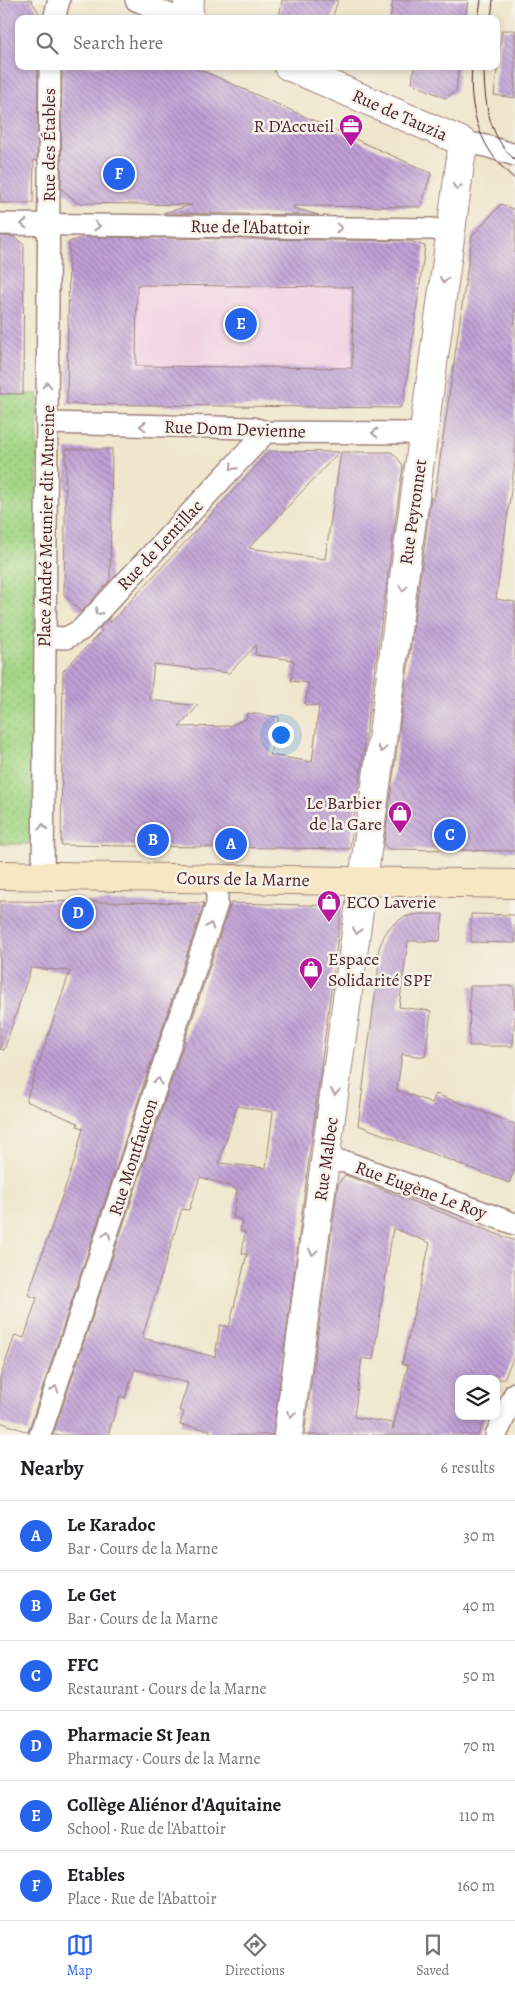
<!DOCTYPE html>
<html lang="en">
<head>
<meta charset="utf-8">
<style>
	:root { --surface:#fff; --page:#f6f6f6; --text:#202124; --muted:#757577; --line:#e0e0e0; --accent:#2563eb }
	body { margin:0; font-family:Alegreya,serif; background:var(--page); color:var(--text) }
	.controls { position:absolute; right:15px; bottom:15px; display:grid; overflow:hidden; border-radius:10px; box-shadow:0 2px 8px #0003 }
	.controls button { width:45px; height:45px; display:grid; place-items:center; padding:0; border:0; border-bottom:1px solid var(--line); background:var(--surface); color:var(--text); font:25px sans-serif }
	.you { position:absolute; left:280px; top:734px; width:18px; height:18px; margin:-12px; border:4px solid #fff; border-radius:50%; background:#1a73e8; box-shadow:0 0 0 8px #1a73e833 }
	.badge { display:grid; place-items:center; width:32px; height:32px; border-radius:50%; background:var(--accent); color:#fff; font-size:16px; font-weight:700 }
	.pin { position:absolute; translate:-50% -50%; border:2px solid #fff; box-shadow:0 1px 5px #0006 }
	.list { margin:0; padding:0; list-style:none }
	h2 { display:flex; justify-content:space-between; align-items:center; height:65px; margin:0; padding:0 20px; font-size:21px }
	h2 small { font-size:16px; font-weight:400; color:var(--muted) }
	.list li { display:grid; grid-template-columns:32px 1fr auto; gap:15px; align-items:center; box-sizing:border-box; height:70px; padding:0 20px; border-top:1px solid var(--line) }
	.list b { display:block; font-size:19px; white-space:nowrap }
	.list p { margin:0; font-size:16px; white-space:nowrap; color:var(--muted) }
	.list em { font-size:16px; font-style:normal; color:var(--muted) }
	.icon { flex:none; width:28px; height:28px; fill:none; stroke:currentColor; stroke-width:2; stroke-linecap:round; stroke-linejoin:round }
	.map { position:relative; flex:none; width:515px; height:1435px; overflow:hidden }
	.search { position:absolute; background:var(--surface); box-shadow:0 2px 8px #0003; left:15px; right:15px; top:15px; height:55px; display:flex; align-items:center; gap:12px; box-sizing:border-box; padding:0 18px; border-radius:10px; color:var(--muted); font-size:19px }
	.sheet { height:485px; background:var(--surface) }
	nav { display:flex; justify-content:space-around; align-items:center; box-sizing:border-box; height:70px; border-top:1px solid var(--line); background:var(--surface); font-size:14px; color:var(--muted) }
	nav a { display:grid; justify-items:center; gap:2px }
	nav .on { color:var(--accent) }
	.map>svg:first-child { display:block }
</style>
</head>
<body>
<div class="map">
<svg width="515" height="1435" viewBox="0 0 515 1435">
	<defs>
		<pattern id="park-dots" width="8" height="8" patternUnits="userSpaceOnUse" patternTransform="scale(1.25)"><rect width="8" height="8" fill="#a3d685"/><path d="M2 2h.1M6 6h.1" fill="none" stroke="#8eb773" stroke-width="1.8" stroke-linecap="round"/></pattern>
		<pattern id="building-back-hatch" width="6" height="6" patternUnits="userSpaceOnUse" patternTransform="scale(1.25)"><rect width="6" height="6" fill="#c0a0d6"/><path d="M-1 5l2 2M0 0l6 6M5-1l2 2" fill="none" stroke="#9e82ae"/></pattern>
	</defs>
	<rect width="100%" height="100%" fill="#f7f3e8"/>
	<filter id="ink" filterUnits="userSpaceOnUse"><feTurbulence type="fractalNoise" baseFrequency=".02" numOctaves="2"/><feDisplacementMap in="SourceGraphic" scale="10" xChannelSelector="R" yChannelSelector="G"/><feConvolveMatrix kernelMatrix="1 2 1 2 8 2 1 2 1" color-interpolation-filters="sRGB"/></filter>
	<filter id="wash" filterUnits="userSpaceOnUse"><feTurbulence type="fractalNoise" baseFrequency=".0096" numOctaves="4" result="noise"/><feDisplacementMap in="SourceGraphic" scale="20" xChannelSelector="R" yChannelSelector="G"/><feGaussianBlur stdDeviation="1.12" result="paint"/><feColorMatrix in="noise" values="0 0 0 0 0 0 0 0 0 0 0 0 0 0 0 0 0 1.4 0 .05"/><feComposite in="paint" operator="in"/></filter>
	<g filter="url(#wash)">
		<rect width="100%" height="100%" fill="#f0e6cd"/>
		<!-- built -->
		<polygon fill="#f1d0e3" points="76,240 421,245 424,251 404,401 398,408 70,403 67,398 69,247 70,244"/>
		<!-- park -->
		<polygon fill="url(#park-dots)" stroke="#767a58" points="0,394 38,394 32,844 0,844"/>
		<g id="blocks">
			<!-- building -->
			<g fill="url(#building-back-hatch)" fill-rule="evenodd">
				<polygon points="0,0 31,0 42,18 19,19 19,66 38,66 37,162 34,159 33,203 0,203"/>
				<polygon points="282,0 338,0 332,19 279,19"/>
				<polygon points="393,0 468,0 465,19 390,19"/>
				<polygon points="502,30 515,30 515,98 494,95"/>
				<polygon points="62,66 192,66 431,173 421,207 294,206 293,208 319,215 163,213 192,205 77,203 61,188"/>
				<polygon points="414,66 459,66 456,91 445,98 412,83"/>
				<polygon points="501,204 515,210 515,461 496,599 515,602 515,851 388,849 384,844 431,497 434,501 472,236"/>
				<polygon points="0,236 16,237 24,245 23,394 0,394"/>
				<path d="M84,237L410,241L425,246L404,401L400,408L67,404L69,242ZM137,285L353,287L352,368L136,366Z"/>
				<polygon points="66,449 112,449 110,580 81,612 64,595"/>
				<path d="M270,451L339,452L249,548L325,559L341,452H392L403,465L350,849L61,845L63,671L102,631L99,629L110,617V623ZM256,645L255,655L294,660L291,681L309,683L305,705L319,706L312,762L270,755L279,717L247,713L246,719L229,726L179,727L198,706L150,700L154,664L229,673Z"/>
				<polygon points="0,901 204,903 28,1432 0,1422 0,1378 15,1335 24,1338 37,1298 28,1295 75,1159 83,1128 77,1126 78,1123 26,1101 70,971 31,968 4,1050 0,1049"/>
				<path d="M231,903L342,906L273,1435H209L210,1430L180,1425L184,1412L179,1410L188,1383L135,1369L125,1398L120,1396L108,1435H53ZM237,1106L273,1112L266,1168L219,1163ZM200,1177L237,1189L233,1218L242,1219L240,1231L245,1232L242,1254H247L229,1327L220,1325L215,1357L142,1338L182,1209L189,1210Z"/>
				<polygon points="418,914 443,914 440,941 408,941 399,1007 431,1011 425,1057 402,1054 397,1090 432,1103 436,1094 515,1124 515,1169 509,1183 358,1125 378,973 379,948 385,934 391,926 404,917"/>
				<polygon points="471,914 515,915 515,943 471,942"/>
				<polygon points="470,986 514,986 515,1024 514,1024 513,1046 469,1046"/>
				<path d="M345,1175L515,1241V1354L504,1379H459V1416H486L478,1435H304L338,1184ZM393,1228L430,1243L402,1364L408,1365L393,1429V1423L354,1417L362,1358L373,1360Z"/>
			</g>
		</g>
	</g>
	<g filter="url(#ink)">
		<use href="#blocks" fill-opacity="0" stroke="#9d827c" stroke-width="1"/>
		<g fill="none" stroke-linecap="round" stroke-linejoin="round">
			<!-- minor casing -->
			<g stroke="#9d827c" stroke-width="24">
				<g id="minor">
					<polyline points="136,0 179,19"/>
					<polyline points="54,19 59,0"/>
					<polyline points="463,142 486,146 515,155"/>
					<polyline points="0,224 432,229 451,232"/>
					<polyline points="47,423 253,428 266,432 406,433 424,436"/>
					<polyline points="45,637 66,638 81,630 266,432"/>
					<polyline points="43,876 50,66"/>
					<polyline points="325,1160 346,1162 515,1224"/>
					<polyline points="40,1435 217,904 217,879"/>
					<polyline points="496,1435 515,1393"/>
				</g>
			</g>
			<!-- tertiary casing -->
			<g stroke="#9d827c" stroke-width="30">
				<g id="tertiary">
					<polyline points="190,19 188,5 190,0"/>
					<polyline points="288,1435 463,142 288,66"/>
				</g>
			</g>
			<!-- secondary casing -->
			<g stroke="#9d827c" stroke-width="30">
				<polyline id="secondary" points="0,875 515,884"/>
			</g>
			<!-- minor -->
			<use href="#minor" stroke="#fff" stroke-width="21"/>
			<!-- tertiary -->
			<use href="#tertiary" stroke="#fff" stroke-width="28"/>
			<!-- secondary -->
			<use href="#secondary" stroke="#f8e7c3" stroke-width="28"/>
			<!-- tram -->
			<g stroke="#4a1f2b" stroke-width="1">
				<polyline points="478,19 481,0"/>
				<polyline points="491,19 493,0"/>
				<path d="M472,66C468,110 480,151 515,179"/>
				<path d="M484,66C484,101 488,136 515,160"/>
			</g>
		</g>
		<!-- one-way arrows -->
		<defs><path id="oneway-chevron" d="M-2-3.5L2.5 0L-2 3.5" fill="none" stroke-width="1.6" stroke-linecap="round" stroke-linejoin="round" transform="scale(1.25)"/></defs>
		<g stroke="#ae9aa0">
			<use href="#oneway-chevron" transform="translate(457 187) rotate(98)"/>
			<use href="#oneway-chevron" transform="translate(24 224) rotate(-180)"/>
			<use href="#oneway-chevron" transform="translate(97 226) rotate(1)"/>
			<use href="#oneway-chevron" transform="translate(339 228) rotate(1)"/>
			<use href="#oneway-chevron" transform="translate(444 280) rotate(98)"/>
			<use href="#oneway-chevron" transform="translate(47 385) rotate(-90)"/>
			<use href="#oneway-chevron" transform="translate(143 426) rotate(-179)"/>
			<use href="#oneway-chevron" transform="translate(375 433) rotate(-179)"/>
			<use href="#oneway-chevron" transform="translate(233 467) rotate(133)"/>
			<use href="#oneway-chevron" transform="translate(403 588) rotate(98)"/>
			<use href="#oneway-chevron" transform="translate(98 612) rotate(133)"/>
			<use href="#oneway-chevron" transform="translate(382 749) rotate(98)"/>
			<use href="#oneway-chevron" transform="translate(43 827) rotate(-89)"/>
			<use href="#oneway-chevron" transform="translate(210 926) rotate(-72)"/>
			<use href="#oneway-chevron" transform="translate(357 931) rotate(98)"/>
			<use href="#oneway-chevron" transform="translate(158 1081) rotate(-72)"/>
			<use href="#oneway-chevron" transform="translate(335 1092) rotate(98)"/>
			<use href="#oneway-chevron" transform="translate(107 1235) rotate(-72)"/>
			<use href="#oneway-chevron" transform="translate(313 1252) rotate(98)"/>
			<use href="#oneway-chevron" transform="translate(55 1389) rotate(-72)"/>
			<use href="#oneway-chevron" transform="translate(291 1414) rotate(98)"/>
		</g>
	</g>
	<!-- icons -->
	<defs>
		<g id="office-pin" transform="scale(1.25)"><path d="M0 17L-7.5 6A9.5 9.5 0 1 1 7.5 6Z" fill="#b5179e" stroke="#f7f3e8"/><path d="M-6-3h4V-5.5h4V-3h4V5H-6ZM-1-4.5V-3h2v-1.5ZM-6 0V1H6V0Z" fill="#fff"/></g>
		<g id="shop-pin" transform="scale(1.25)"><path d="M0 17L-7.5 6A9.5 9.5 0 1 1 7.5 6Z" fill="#b5179e" stroke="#f7f3e8"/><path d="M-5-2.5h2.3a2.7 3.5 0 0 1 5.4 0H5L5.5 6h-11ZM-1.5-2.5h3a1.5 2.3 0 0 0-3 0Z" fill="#fff"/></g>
	</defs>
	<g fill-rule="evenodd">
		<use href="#office-pin" x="351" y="126"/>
		<use href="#shop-pin" x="400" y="813"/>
		<use href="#shop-pin" x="329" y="902"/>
		<use href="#shop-pin" x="311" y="969"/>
	</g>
	<g text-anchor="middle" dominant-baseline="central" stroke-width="5" stroke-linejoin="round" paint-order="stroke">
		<!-- street labels -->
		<g font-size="18" fill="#4a1f2b" stroke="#f7f3e8">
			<text transform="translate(400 115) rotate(24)">Rue de Tauzia</text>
			<text transform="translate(49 145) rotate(-90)">Rue des Étables</text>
			<text transform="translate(250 227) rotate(1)">Rue de l'Abattoir</text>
			<text transform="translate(235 429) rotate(2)">Rue Dom Devienne</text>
			<text transform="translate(413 512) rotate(-82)">Rue Peyronnet</text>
			<text transform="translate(46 526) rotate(-89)">Place André Meunier dit Mureine</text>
			<text transform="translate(160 545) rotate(-47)">Rue de Lentillac</text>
			<text transform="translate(243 879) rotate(1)">Cours de la Marne</text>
			<text transform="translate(133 1157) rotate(-72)">Rue Montfaucon</text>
			<text transform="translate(326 1159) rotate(-82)">Rue Malbec</text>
			<text transform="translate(421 1190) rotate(20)">Rue Eugène Le Roy</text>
		</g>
		<!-- poi labels -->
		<g font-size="18" fill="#4a1f2b" stroke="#f7f3e8" text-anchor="end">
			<text x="334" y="126">R D'Accueil</text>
			<text x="382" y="803">Le Barbier<tspan x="382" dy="21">de la Gare</tspan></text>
			<text x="346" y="902" text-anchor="start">ECO Laverie</text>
			<text x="328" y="959" text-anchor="start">Espace<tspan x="328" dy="21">Solidarité SPF</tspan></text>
		</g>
	</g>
</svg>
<div class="controls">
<button><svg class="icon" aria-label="layers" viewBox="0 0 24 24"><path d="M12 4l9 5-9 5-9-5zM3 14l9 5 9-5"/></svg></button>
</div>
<div class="you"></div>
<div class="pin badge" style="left:231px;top:844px">A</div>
<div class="pin badge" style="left:153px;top:840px">B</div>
<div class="pin badge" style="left:450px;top:835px">C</div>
<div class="pin badge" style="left:78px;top:913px">D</div>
<div class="pin badge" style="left:241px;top:324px">E</div>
<div class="pin badge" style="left:119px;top:174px">F</div>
<div class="search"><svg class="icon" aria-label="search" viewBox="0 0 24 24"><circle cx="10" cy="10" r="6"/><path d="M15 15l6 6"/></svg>Search here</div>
</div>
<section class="sheet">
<h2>Nearby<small>6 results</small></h2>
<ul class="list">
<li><span class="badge">A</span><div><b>Le Karadoc</b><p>Bar · Cours de la Marne</p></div><em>30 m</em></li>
<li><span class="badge">B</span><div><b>Le Get</b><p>Bar · Cours de la Marne</p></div><em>40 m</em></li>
<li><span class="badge">C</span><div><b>FFC</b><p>Restaurant · Cours de la Marne</p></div><em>50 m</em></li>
<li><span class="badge">D</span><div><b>Pharmacie St Jean</b><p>Pharmacy · Cours de la Marne</p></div><em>70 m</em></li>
<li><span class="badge">E</span><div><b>Collège Aliénor d'Aquitaine</b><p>School · Rue de l'Abattoir</p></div><em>110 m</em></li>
<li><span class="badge">F</span><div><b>Etables</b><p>Place · Rue de l'Abattoir</p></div><em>160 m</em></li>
</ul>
</section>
<nav>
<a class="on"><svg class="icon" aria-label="map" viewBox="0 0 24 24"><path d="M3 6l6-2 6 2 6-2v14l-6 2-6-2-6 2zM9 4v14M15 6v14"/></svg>Map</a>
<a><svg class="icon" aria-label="directions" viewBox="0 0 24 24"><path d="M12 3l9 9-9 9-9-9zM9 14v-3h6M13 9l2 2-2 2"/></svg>Directions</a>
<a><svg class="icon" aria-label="saved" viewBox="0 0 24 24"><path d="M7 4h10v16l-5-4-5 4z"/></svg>Saved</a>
</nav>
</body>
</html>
